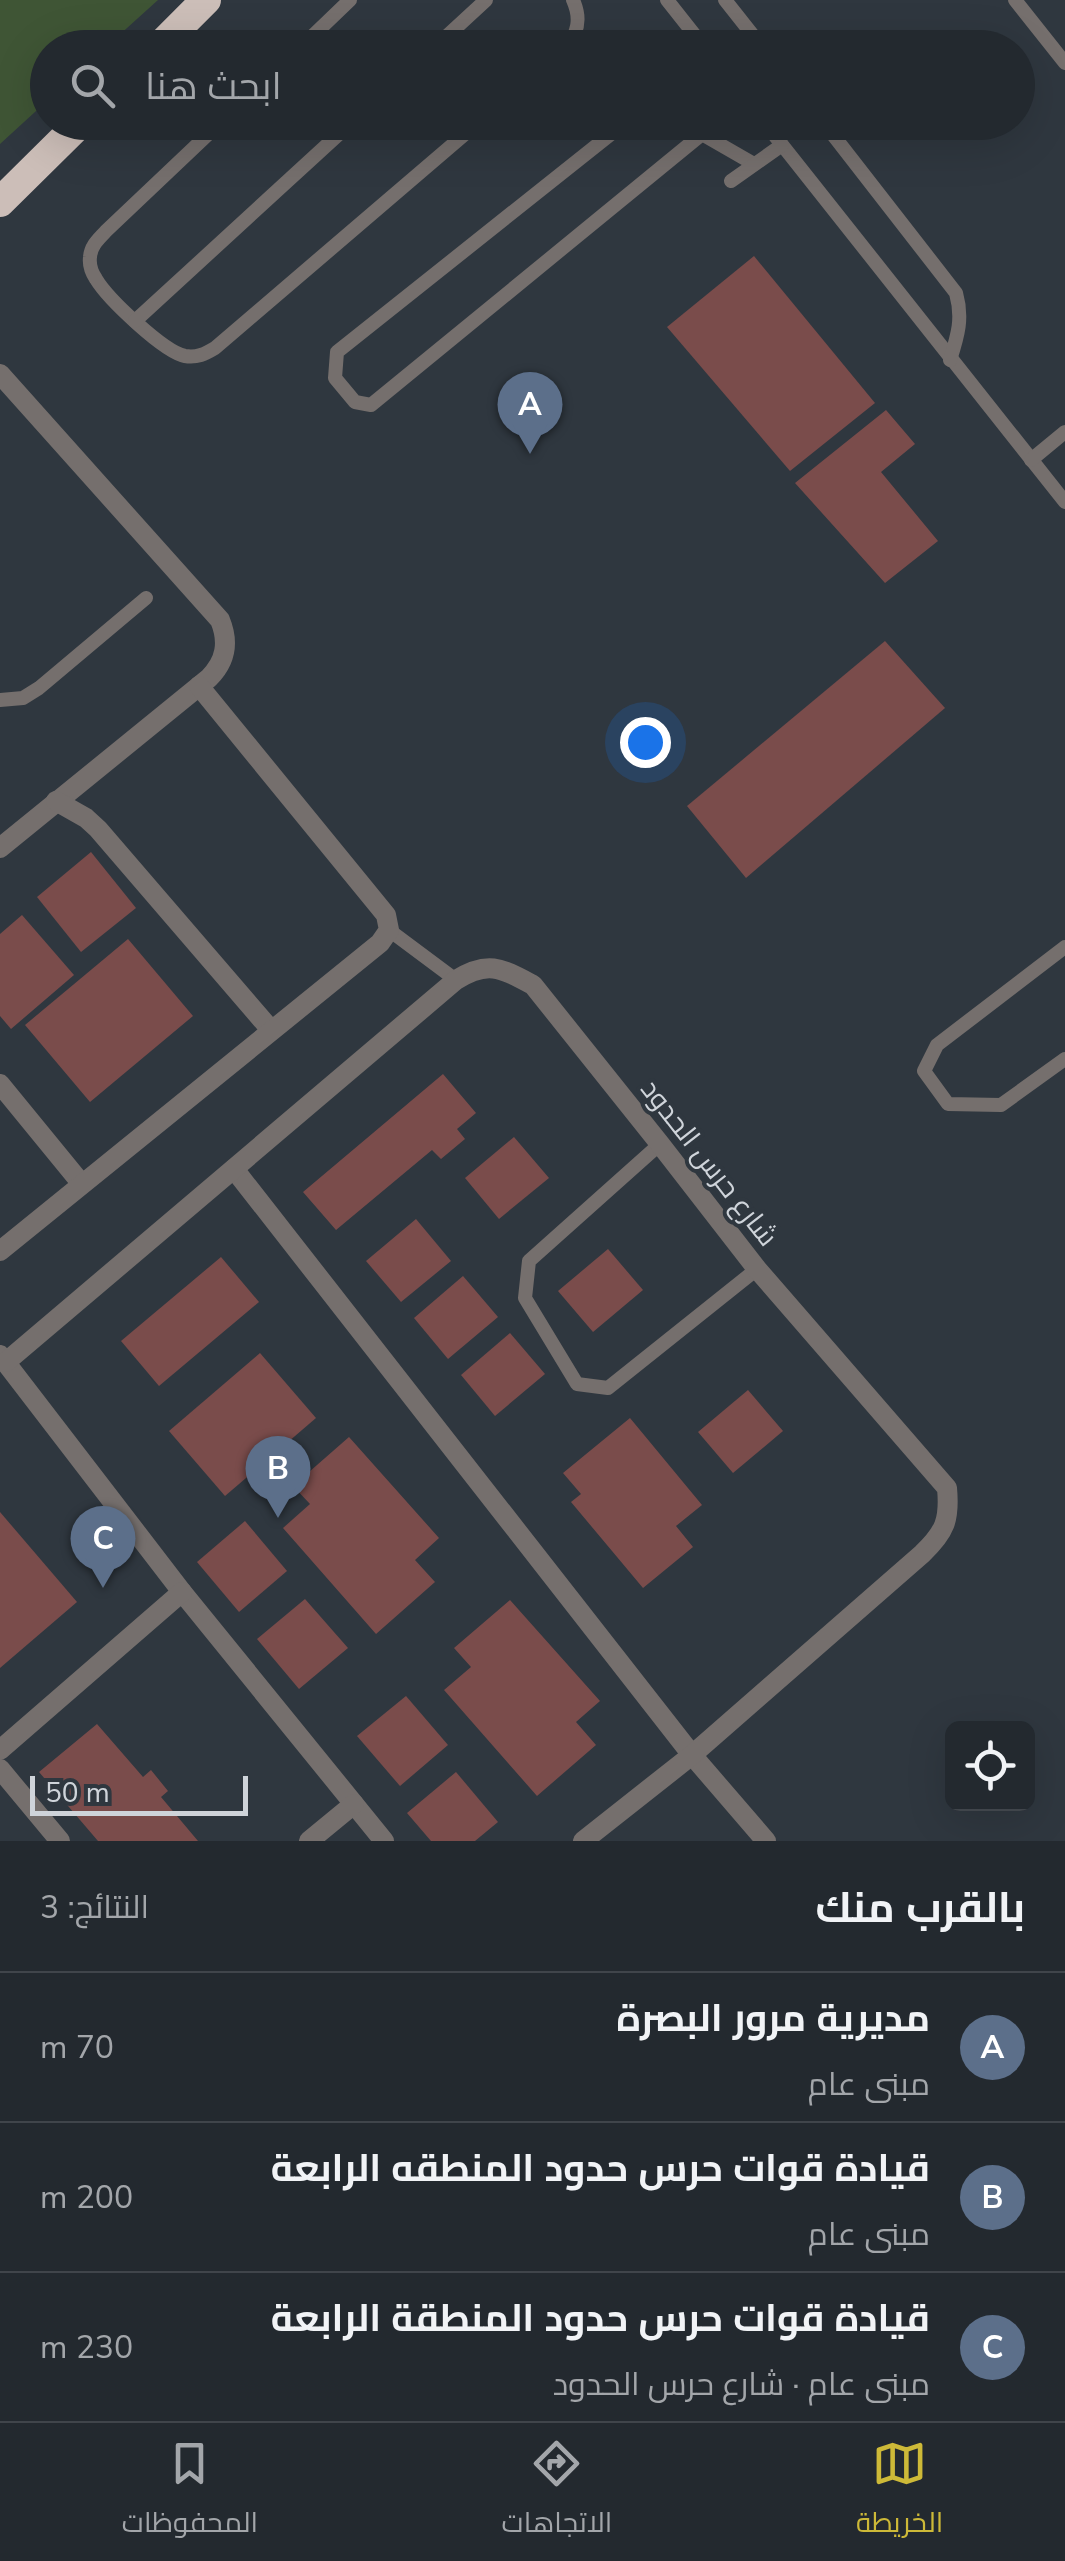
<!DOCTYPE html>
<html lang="ar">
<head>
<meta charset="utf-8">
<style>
	:root { --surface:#23292f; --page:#2f353b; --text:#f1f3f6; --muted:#a3a6aa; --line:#40454b; --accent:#cdb938 }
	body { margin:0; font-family:"Nunito Sans",Cairo,sans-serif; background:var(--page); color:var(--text); direction:rtl }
	.controls { position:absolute; right:30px; bottom:30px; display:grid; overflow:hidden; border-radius:15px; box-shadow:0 10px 40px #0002 }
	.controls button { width:90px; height:90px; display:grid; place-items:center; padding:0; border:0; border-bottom:2px solid var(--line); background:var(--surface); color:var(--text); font:50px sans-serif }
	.scale { position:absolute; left:30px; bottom:25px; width:218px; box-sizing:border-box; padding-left:10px; border:5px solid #cfd4da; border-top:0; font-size:28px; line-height:35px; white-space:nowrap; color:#cfd4da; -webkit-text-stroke:8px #2f373f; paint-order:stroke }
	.you { position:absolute; left:645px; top:742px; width:35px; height:35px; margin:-25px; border:8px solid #fff; border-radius:50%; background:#1a73e8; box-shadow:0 0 0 15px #1a73e833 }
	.badge { display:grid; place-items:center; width:65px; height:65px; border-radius:50%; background:var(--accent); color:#fff; font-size:32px; font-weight:700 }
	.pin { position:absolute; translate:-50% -82px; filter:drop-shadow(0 2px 5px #0008) }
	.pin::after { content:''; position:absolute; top:52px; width:35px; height:30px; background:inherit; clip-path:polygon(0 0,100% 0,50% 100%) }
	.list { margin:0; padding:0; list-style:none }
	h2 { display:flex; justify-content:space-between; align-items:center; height:130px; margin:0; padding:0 40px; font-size:42px }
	h2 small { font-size:32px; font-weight:400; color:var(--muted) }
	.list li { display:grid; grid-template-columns:65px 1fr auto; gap:30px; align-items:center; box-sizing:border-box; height:150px; padding:0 40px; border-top:2px solid var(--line) }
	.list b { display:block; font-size:38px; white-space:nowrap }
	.list p { margin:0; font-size:32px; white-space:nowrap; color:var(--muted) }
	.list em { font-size:32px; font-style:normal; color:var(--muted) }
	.icon { flex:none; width:55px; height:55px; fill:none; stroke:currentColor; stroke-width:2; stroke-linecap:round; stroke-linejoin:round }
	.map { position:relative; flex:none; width:1065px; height:1841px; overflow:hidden; direction:ltr }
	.search { position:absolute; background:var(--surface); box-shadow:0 10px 40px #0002; left:30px; right:30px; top:30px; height:110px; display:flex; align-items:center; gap:25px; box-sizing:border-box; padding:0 35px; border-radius:55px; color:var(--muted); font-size:38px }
	.sheet { height:580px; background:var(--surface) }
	nav { display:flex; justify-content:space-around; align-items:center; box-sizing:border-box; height:140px; border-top:2px solid var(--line); background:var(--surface); font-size:28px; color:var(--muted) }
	nav a { display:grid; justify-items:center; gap:5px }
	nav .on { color:var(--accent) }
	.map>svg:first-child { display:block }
</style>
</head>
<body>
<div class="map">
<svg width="1065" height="1841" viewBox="0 0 1065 1841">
	<rect width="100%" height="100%" fill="#2f373f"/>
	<!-- green -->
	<polygon fill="#3f5535" points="0,0 158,0 106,47 48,48 47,101 0,144"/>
	<!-- building -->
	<g fill="#7a4c4b">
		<polygon points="754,256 875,403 790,471 667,327"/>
		<polygon points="886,410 915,444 881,472 938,541 885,583 795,483"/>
		<polygon points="885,641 945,708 746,878 687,806"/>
		<polygon points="91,852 136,908 81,952 37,897"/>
		<polygon points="22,915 74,975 11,1029 0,1016 0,934"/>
		<polygon points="128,939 193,1016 90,1102 25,1025"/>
		<polygon points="443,1074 476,1113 457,1129 465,1139 441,1159 432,1150 336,1230 303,1192"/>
		<polygon points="514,1137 549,1178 499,1219 465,1178"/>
		<polygon points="416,1219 451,1261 401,1302 366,1261"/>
		<polygon points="608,1249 643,1290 593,1332 558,1291"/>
		<polygon points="221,1257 259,1302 159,1386 121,1341"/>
		<polygon points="463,1276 498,1317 448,1359 414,1318"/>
		<polygon points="510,1333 545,1374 495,1416 461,1375"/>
		<polygon points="260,1353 316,1418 225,1496 169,1431"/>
		<polygon points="748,1390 783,1431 733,1473 698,1432"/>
		<polygon points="630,1418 702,1505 676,1526 693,1547 643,1588 571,1502 581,1494 563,1473"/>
		<polygon points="349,1437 439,1538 415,1560 435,1582 376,1634 283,1528 310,1504 293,1486"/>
		<polygon points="0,1512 77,1602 0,1668"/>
		<polygon points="245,1521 287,1571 239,1612 197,1562"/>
		<polygon points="305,1599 348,1648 299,1689 257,1639"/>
		<polygon points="510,1600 600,1701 576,1722 596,1745 537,1796 444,1690 471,1667 454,1648"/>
		<polygon points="406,1696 448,1745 400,1786 357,1736"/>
		<polygon points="97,1724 143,1777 151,1770 168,1791 161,1797 198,1841 98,1841 39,1772"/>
		<polygon points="456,1772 498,1822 475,1841 431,1841 407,1813"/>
	</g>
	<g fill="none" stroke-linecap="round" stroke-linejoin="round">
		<!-- service -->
		<g stroke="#756f6d" stroke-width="14">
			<polyline points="667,0 705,48"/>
			<polyline points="725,0 763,48"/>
			<polyline points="1015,0 1065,63"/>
			<polyline points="300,48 350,0"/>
			<polyline points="434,48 486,0"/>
			<path d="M565,48C579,33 581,18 573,0"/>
			<path d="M221,122L106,231C99,239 91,245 90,257C89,265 92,273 96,279C108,299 164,352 185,356C197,358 205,354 215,348L479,122"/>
			<polyline points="626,122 337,352 335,378 355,402 371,405 702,134"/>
			<polyline points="681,122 754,164"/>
			<polyline points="764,122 1065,502"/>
			<path d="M823,122L956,293C963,318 958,335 950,360"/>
			<polyline points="731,181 782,145"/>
			<polyline points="135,321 352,122"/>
			<polyline points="1031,460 1065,432"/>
			<polyline points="0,700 23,698 39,688 146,598"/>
			<polyline points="389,930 456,980"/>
			<polyline points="1065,947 937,1045 924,1071 948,1104 1001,1105 1065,1059"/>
			<polyline points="660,1144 529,1261 525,1298 577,1384 608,1388 757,1269"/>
		</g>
		<!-- minor -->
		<g stroke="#756f6d" stroke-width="20">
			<path d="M0,374L220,620C229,642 226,661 209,678L0,848"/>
			<polyline points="56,801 86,818 98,829 271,1030"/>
			<polyline points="0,1084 81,1183"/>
			<polyline points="234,1169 692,1755 766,1841"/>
			<polyline points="0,1251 380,943 389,930 386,915 199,686"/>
			<polyline points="0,1355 182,1592 384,1841"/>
			<path d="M6,1362L456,980C488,960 501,968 533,985L660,1144L757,1269L947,1488C950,1520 945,1532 922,1554L692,1755L583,1841"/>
			<polyline points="0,1750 182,1592"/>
			<polyline points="0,1769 60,1841"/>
			<polyline points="309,1841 354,1804"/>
		</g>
		<!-- motorway -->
		<g stroke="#ccbeb8" stroke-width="30">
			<polyline points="158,48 206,0"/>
			<polyline points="0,202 81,122"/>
		</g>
	</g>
	<g text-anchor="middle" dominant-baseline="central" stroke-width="8" stroke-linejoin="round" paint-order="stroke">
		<!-- street labels -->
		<g font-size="28" fill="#cfd4da" stroke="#2f373f">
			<text transform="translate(709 1163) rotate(52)">شارع حرس الحدود</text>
		</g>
	</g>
</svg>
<div class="controls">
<button><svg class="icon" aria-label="locate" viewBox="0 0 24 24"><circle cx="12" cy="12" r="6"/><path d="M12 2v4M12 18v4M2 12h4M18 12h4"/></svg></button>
</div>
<div class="scale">50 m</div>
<div class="you"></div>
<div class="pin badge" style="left:530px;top:454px;background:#5c6f8a">A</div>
<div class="pin badge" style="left:278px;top:1518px;background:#5c6f8a">B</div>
<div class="pin badge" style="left:103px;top:1588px;background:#5c6f8a">C</div>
<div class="search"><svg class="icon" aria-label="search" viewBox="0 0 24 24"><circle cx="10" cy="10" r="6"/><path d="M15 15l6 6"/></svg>ابحث هنا</div>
</div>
<section class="sheet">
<h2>بالقرب منك<small>النتائج: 3</small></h2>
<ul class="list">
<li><span class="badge" style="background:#5c6f8a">A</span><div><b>مديرية مرور البصرة</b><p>مبنى عام</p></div><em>70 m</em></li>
<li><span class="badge" style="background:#5c6f8a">B</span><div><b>قيادة قوات حرس حدود المنطقه الرابعة</b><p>مبنى عام</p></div><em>200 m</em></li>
<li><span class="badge" style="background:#5c6f8a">C</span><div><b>قيادة قوات حرس حدود المنطقة الرابعة</b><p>مبنى عام · شارع حرس الحدود</p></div><em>230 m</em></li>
</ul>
</section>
<nav>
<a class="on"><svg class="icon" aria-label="map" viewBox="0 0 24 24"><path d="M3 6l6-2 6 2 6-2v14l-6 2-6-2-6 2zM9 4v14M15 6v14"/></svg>الخريطة</a>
<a><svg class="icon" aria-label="directions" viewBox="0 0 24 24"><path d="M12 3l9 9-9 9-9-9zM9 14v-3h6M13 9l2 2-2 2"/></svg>الاتجاهات</a>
<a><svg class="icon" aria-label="saved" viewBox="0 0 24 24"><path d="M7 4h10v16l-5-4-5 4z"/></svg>المحفوظات</a>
</nav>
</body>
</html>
